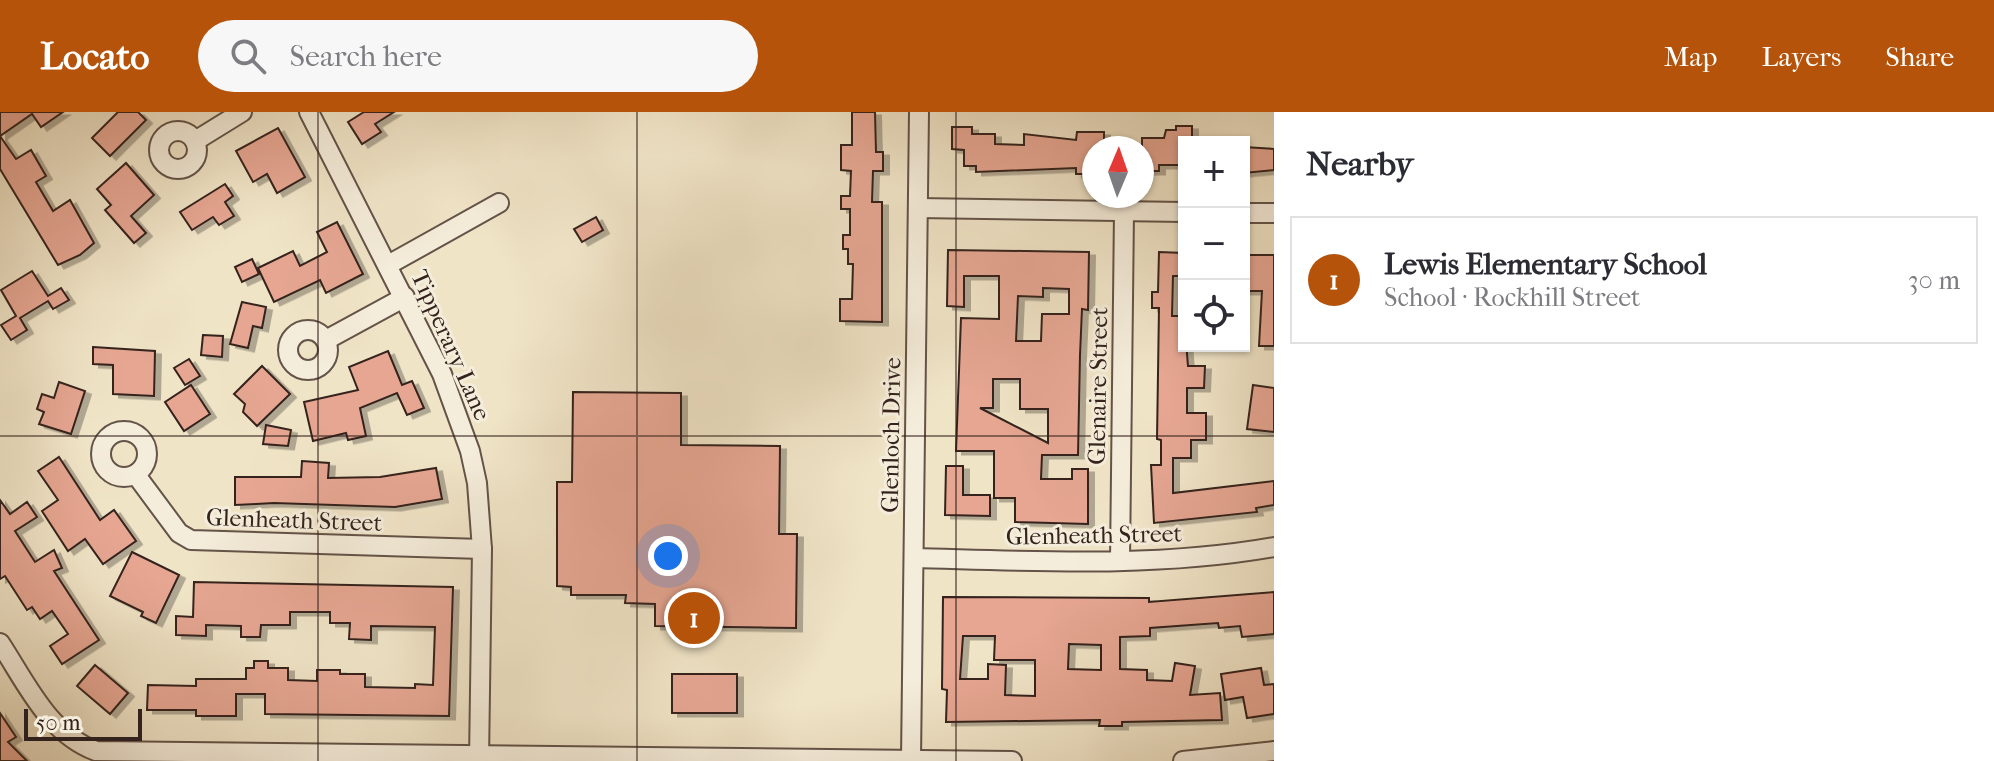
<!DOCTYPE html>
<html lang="en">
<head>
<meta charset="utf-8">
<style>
	:root { --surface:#fff; --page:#f7f7f7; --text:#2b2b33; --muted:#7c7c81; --line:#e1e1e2; --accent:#b45309 }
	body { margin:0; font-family:"IM FELL French Canon",serif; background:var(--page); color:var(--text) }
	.controls { position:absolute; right:24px; top:24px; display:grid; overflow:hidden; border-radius:0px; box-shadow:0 2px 6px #0004 }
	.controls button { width:72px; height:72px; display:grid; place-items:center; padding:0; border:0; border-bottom:2px solid var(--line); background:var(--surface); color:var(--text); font:40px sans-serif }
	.compass { position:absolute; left:1082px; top:24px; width:72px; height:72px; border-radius:50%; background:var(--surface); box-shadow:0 2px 6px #0004; rotate:2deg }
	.scale { position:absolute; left:24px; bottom:20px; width:118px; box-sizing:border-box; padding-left:8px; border:4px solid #34231d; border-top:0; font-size:22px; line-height:28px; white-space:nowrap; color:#34231d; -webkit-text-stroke:6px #f5eddb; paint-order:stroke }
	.you { position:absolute; left:668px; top:444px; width:28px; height:28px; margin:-20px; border:6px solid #fff; border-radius:50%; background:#1a73e8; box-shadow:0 0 0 12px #1a73e833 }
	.badge { display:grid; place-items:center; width:52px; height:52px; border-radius:50%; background:var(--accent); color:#fff; font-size:26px; font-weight:700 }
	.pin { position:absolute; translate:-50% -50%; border:4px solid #fff; box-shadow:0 2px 8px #0006 }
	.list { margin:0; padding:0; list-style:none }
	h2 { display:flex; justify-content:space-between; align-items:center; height:104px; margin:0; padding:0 32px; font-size:34px }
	h2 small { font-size:26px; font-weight:400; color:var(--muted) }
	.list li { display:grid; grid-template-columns:52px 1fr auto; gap:24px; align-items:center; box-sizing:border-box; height:128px; margin:0 16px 16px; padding:0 16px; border:2px solid var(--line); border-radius:0px }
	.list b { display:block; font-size:30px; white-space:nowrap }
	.list p { margin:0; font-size:26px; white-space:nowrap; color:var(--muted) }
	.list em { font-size:26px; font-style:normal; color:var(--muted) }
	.icon { flex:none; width:44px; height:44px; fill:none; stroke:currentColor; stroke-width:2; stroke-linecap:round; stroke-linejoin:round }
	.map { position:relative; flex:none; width:1274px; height:649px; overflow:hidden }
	header { display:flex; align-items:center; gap:48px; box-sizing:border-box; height:112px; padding:0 40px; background:var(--accent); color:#fff }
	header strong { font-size:38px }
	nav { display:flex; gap:44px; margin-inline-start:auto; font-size:28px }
	.search { width:560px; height:72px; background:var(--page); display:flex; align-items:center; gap:20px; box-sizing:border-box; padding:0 28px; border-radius:44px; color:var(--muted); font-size:30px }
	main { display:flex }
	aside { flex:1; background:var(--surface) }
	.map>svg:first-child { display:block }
</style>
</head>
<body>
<header>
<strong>Locato</strong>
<div class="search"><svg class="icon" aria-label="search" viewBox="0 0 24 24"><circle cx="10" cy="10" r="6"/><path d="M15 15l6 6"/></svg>Search here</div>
<nav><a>Map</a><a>Layers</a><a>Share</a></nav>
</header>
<main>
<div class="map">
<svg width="1274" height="649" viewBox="0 0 1274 649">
	<defs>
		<filter id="shadow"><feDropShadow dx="6" dy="3.5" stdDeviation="0" flood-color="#0004"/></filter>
	</defs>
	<rect width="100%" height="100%" fill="#f0e4c7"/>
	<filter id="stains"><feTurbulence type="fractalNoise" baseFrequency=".0025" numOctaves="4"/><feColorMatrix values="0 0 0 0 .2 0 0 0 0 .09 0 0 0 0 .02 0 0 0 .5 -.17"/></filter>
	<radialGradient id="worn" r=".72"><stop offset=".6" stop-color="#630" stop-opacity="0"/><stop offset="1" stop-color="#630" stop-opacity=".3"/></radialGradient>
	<!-- building -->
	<g fill="#e6a692" stroke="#34231d" stroke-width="2" fill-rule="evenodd" filter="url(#shadow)">
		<polygon points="0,0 63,0 41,15 32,2 0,24"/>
		<polygon points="118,0 138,0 146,8 110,44 92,26"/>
		<polygon points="364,0 394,0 375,12 381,20 362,32 348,10"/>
		<polygon points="852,0 875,0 876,40 883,40 883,59 873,59 872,90 882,90 882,210 840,209 840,187 852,187 853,152 848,152 848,137 843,137 843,123 850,123 850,97 841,97 841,84 850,84 851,59 841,58 841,33 852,33"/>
		<polygon points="1176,14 1192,14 1192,30 1184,30 1184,53 1159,53 1159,59 1142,59 1142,26 1164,26 1166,18 1176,18"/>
		<polygon points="952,15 972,15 972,22 995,22 995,32 1024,33 1024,22 1076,28 1077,20 1104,20 1104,36 1094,36 1094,62 1076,62 1076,56 976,60 976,54 964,54 964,38 952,37"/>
		<polygon points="278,16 305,65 277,81 267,62 253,70 236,39"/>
		<polygon points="0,24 16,47 31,38 46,64 36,70 53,99 70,88 94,131 80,143 58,153 0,57"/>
		<polygon points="1244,35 1274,37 1274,58 1244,61"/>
		<polygon points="126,51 154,83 131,104 146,121 134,131 105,98 111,93 97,77"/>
		<polygon points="225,72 233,84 225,90 234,104 219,113 213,105 192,118 180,100"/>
		<polygon points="596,105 603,118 582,130 574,117"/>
		<polygon points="337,110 363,162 326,181 320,168 274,190 258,156 293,139 300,154 327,140 317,120"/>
		<path d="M948,138L1089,140L1088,198L1082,197L1080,243L1078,343H1042L1041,367H1072V357H1088V412L1015,410V386H994V339H956L961,206L999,207V164H964V195L947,194ZM1043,176L1069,177V202H1042L1041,229H1016L1018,184L1043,185ZM993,267H1020V297H1048V331L980,296H993Z"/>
		<polygon points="1159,140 1184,141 1184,164 1173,164 1172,204 1184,204 1188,254 1205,254 1204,276 1187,276 1187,301 1206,301 1206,328 1191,328 1191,346 1173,346 1173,381 1274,369 1274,393 1256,396 1257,400 1154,411 1151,353 1161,353 1161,328 1157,327 1159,196 1152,196 1152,180 1158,180"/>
		<polygon points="1244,143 1274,143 1274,234 1259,234 1262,179 1244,179"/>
		<polygon points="252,147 259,162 242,170 235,155"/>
		<polygon points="32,159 48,184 61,176 69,188 53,197 48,189 20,206 27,218 11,228 1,213 16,204 1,178"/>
		<polygon points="242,190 266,195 262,216 253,214 248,236 230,232"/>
		<polygon points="203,223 223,224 222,245 201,243"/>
		<polygon points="93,235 155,239 154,284 113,282 113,253 93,252"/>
		<polygon points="388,239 402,273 412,269 424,296 407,303 397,281 360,296 366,324 348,328 346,321 313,329 304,290 358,278 349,255"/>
		<polygon points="189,247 200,264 185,273 174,256"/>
		<polygon points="262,254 290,282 257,314 243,300 245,292 234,282"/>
		<polygon points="59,270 85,279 71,322 39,312 44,300 37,297 42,282 54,286"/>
		<polygon points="191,273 210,302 184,319 165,290"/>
		<polygon points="1253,273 1274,276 1274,320 1247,317"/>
		<polygon points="573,280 681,281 681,333 780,334 779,422 797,422 796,516 655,514 655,492 625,491 626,483 571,483 571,475 557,474 557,370 572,370"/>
		<polygon points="266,313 291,318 288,334 263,332"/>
		<polygon points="59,345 100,408 114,398 136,429 103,452 85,427 68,439 42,399 58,388 38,359"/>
		<polygon points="302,349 329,351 328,366 380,365 436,356 442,387 395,395 274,391 235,393 235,365 301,365"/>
		<polygon points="946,354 963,354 963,383 990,383 990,404 945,403"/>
		<polygon points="0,388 10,402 27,390 37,405 15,419 35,450 54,438 62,456 54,459 99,528 62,552 50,534 68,522 52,499 40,507 32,495 27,498 5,464 0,467"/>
		<polygon points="132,440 179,463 156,511 141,504 143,500 110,484"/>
		<polygon points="194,470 453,475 449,604 265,602 265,582 236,582 236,604 196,604 196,598 147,598 148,573 196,574 196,567 246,567 246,556 254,556 254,549 268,549 268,556 288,556 288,568 317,569 317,558 340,558 340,562 365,562 365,575 415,576 415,572 433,573 435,515 371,514 371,528 349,527 350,511 330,511 330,500 290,500 290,513 261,513 260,525 241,525 241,514 206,513 206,524 176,523 176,504 193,505"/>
		<path d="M1274,480V522L1242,525L1240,514L1219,516L1218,511L1150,516V524L1120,525V557L1147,558V568L1172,569L1175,551L1195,554L1190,583L1220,581L1222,608L1122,610V614H1099L1100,608L946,610L947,578L942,577L943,485L1149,486V490ZM963,524H995L994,548H1035V584L1005,583L1006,553L988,552V567H960ZM1069,532L1101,533V558L1068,557Z"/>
		<polygon points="95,553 128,581 110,602 77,574"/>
		<polygon points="1261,556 1264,573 1274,572 1274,602 1247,606 1243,585 1225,588 1221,562"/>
		<rect x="672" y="562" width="65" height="39"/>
		<polygon points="0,601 16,625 8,630 27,649 0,649"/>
	</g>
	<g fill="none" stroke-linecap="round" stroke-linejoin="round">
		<!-- minor casing -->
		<g stroke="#635348" stroke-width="22">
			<g id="minor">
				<polyline points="309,0 442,262 470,339 477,371 482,437 479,649"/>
				<circle cx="178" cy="38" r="19"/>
				<polyline points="195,29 242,0"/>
				<polyline points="918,96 1184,100"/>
				<polyline points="1244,101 1274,101"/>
				<polyline points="388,153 499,91"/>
				<circle cx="308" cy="238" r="20"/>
				<polyline points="326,228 405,185"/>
				<circle cx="124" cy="342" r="23"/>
				<polyline points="136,363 179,421 191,428 482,437"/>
				<path d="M914,446C1034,449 1155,456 1274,435"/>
				<polyline points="1120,449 1124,100"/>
				<path d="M0,531C27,572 48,621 96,639L1012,649"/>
				<polyline points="911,647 919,0"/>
				<polyline points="1183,649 1274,639"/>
			</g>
		</g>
		<!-- minor -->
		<use href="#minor" stroke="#f5eddb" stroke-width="18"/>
	</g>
	<!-- grid -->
	<path fill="none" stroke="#34231d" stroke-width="2" stroke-opacity="0.55" d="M318,0V649M637,0V649M956,0V649M0,324H1274"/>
	<g text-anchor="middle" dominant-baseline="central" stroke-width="6" stroke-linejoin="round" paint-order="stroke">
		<!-- street labels -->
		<g font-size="24" fill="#34231d" stroke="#f5eddb">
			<text transform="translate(451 233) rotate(66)">Tipperary Lane</text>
			<text transform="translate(1098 274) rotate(-89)">Glenaire Street</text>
			<text transform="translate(891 323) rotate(-89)">Glenloch Drive</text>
			<text transform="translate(294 408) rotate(2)">Glenheath Street</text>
			<text transform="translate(1094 423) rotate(-1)">Glenheath Street</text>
		</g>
	</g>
	<rect width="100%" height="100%" filter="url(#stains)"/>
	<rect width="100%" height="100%" fill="url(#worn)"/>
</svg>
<div class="controls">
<button>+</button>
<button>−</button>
<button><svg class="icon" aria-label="locate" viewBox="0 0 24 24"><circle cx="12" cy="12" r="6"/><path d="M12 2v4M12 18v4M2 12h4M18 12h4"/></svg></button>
</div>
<svg class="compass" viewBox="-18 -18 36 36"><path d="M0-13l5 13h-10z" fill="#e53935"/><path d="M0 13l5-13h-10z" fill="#7c7c81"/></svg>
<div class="scale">50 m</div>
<div class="you"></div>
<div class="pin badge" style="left:694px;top:506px">1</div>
</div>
<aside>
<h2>Nearby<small></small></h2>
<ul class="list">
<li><span class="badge">1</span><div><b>Lewis Elementary School</b><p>School · Rockhill Street</p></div><em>30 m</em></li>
</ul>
</aside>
</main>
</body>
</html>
